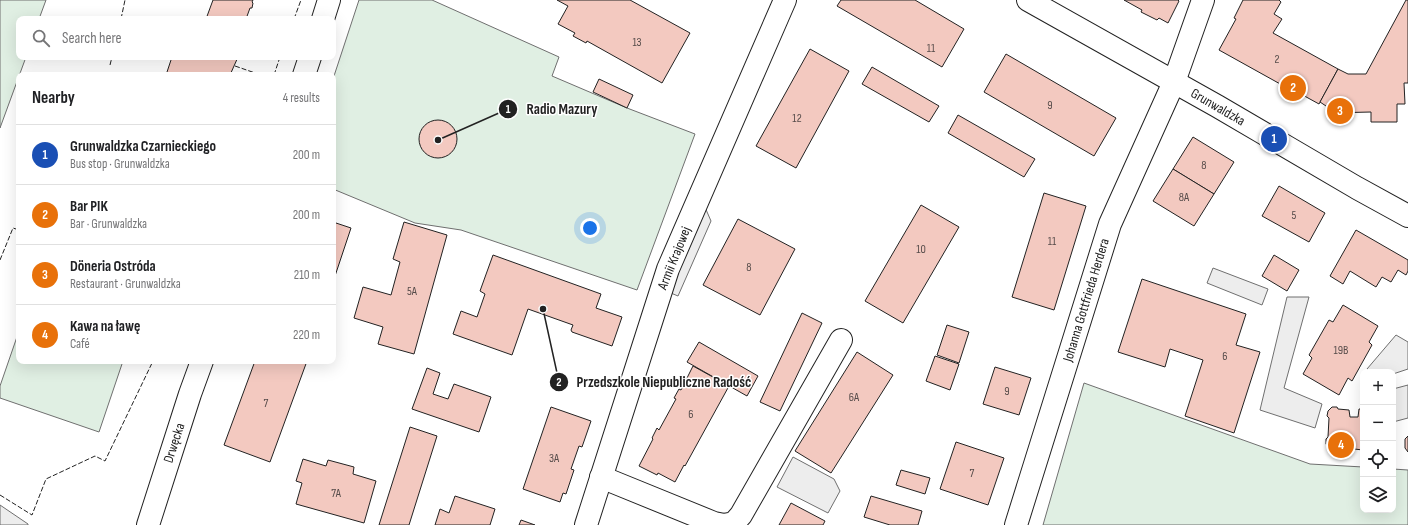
<!DOCTYPE html>
<html lang="en">
<head>
<meta charset="utf-8">
<style>
	:root { --surface:#fff; --page:#f6f6f6; --text:#202124; --muted:#757577; --line:#e0e0e0; --accent:#db2777 }
	body { margin:0; font-family:"Sofia Sans Condensed",sans-serif; background:var(--page); color:var(--text) }
	.controls { position:absolute; right:12px; bottom:12px; display:grid; overflow:hidden; border-radius:8px; box-shadow:0 4px 16px #0002 }
	.controls button { width:36px; height:36px; display:grid; place-items:center; padding:0; border:0; border-bottom:1px solid var(--line); background:var(--surface); color:var(--text); font:20px sans-serif }
	.you { position:absolute; left:590px; top:228px; width:14px; height:14px; margin:-10px; border:3px solid #fff; border-radius:50%; background:#1a73e8; box-shadow:0 0 0 6px #1a73e833 }
	.badge { display:grid; place-items:center; width:26px; height:26px; border-radius:50%; background:var(--accent); color:#fff; font-size:13px; font-weight:700 }
	.pin { position:absolute; translate:-50% -50%; border:2px solid #fff; box-shadow:0 1px 4px #0006 }
	.list { margin:0; padding:0; list-style:none }
	h2 { display:flex; justify-content:space-between; align-items:center; height:52px; margin:0; padding:0 16px; font-size:17px }
	h2 small { font-size:13px; font-weight:400; color:var(--muted) }
	.list li { display:grid; grid-template-columns:26px 1fr auto; gap:12px; align-items:center; box-sizing:border-box; height:60px; padding:0 16px; border-top:1px solid var(--line) }
	.list b { display:block; font-size:15px; white-space:nowrap }
	.list p { margin:0; font-size:13px; white-space:nowrap; color:var(--muted) }
	.list em { font-size:13px; font-style:normal; color:var(--muted) }
	.icon { flex:none; width:22px; height:22px; fill:none; stroke:currentColor; stroke-width:2; stroke-linecap:round; stroke-linejoin:round }
	.map { position:relative; flex:none; width:1408px; height:525px; overflow:hidden }
	.search { position:absolute; background:var(--surface); box-shadow:0 4px 16px #0002; left:16px; top:16px; width:320px; height:44px; display:flex; align-items:center; gap:10px; box-sizing:border-box; padding:0 14px; border-radius:8px; color:var(--muted); font-size:15px }
	.panel { position:absolute; background:var(--surface); box-shadow:0 4px 16px #0002; left:16px; top:72px; width:320px; height:292px; border-radius:8px }
	.map>svg:first-child { display:block }
</style>
</head>
<body>
<div class="map">
<svg width="1408" height="525" viewBox="0 0 1408 525">
	<rect width="100%" height="100%" fill="#fff"/>
	<!-- green -->
	<g fill="#e0efe3" stroke="#6f6f6f">
		<polygon points="0,0 46,0 39,19 19,19 19,57 26,57 0,128"/>
		<polygon points="359,0 432,0 559,57 552,76 627,108 695,134 637,290 461,230 415,223 333,189 333,79"/>
		<polygon points="19,331 19,361 123,361 99,432 0,398 0,386"/>
		<polygon points="1084,383 1310,464 1363,467 1363,510 1393,510 1393,469 1408,470 1408,525 1043,525"/>
	</g>
	<!-- parking -->
	<g fill="#ededed" stroke="#6f6f6f">
		<polygon points="704,205 711,221 678,296 666,291"/>
		<polygon points="1213,268 1268,289 1262,305 1207,283"/>
		<polygon points="1287,297 1309,297 1284,388 1322,404 1315,428 1260,410"/>
		<polygon points="1396,335 1408,342 1408,369 1393,374 1393,372 1370,372 1367,369"/>
		<polygon points="1408,385 1408,418 1393,422 1393,389"/>
		<polygon points="793,457 834,479 840,491 828,513 777,487"/>
		<polygon points="0,505 28,524 28,525 0,525"/>
	</g>
	<!-- building -->
	<g fill="#f3c9c0" stroke="#222">
		<polygon points="213,0 253,0 252,2 253,3 252,8 250,8 246,19 206,19"/>
		<polygon points="557,0 630,0 690,33 662,83 587,41 586,43 573,36 575,33 558,24 568,6"/>
		<polygon points="841,0 915,0 964,29 942,67 837,6"/>
		<polygon points="1124,0 1178,0 1179,1 1168,23 1159,18 1157,20 1141,12 1142,10"/>
		<polygon points="1243,0 1279,0 1281,2 1274,14 1282,19 1273,33 1338,69 1319,104 1299,93 1300,91 1293,88 1291,90 1219,50 1236,19 1234,18"/>
		<polygon points="1406,0 1408,0 1408,83 1404,83 1405,104 1397,104 1397,122 1371,122 1371,112 1329,113 1329,108 1320,102 1338,69 1348,74 1366,74"/>
		<polygon points="810,49 849,71 796,168 756,146"/>
		<polygon points="1006,54 1116,118 1094,156 984,92"/>
		<polygon points="172,57 238,57 230,75 166,75"/>
		<polygon points="872,67 939,106 929,122 862,84"/>
		<polygon points="599,79 633,95 627,108 593,92"/>
		<polygon points="958,115 1035,159 1024,177 948,133"/>
		<circle cx="438" cy="139" r="19"/>
		<polygon points="1193,137 1234,162 1214,194 1173,169"/>
		<polygon points="1173,169 1214,194 1194,226 1153,201"/>
		<polygon points="1279,186 1325,213 1309,242 1262,216"/>
		<polygon points="1044,193 1086,206 1054,310 1012,297"/>
		<polygon points="921,205 959,227 903,323 865,301"/>
		<polygon points="738,219 795,249 760,315 703,285"/>
		<polygon points="333,222 351,228 333,282"/>
		<polygon points="404,222 447,235 414,354 378,344 383,327 354,318 363,287 391,295 400,262 393,259"/>
		<polygon points="1356,230 1408,260 1408,271 1406,275 1398,270 1391,282 1382,277 1376,287 1350,271 1343,284 1330,276"/>
		<polygon points="493,255 601,294 596,308 622,317 612,346 572,332 571,330 573,325 528,309 512,355 453,334 461,311 477,317 485,294 480,291"/>
		<polygon points="1274,255 1299,270 1287,291 1262,276"/>
		<polygon points="1142,279 1246,314 1236,345 1260,352 1234,433 1185,416 1203,360 1170,349 1165,367 1118,352"/>
		<polygon points="1343,305 1378,326 1369,342 1372,345 1352,381 1348,378 1339,395 1303,374 1312,358 1309,355 1329,320 1333,322"/>
		<polygon points="802,313 822,323 780,411 760,402"/>
		<polygon points="947,325 969,332 959,363 937,355"/>
		<polygon points="699,342 758,376 747,396 687,362"/>
		<polygon points="857,352 893,375 831,473 795,451"/>
		<polygon points="935,356 959,364 950,390 926,381"/>
		<polygon points="255,361 307,361 270,462 224,445"/>
		<polygon points="693,366 729,386 685,466 684,465 675,482 658,473 657,475 639,466 653,439 652,438 657,428 659,430 676,399 674,398 679,389 681,390"/>
		<polygon points="995,367 1031,378 1019,415 983,404"/>
		<polygon points="427,368 440,373 433,394 448,399 454,384 491,397 479,432 412,409"/>
		<polygon points="551,407 591,421 582,447 579,446 571,469 574,470 566,494 563,493 560,502 523,489"/>
		<polygon points="1332,407 1337,407 1338,409 1349,410 1350,417 1358,417 1359,409 1363,409 1363,450 1337,447 1334,449 1330,449 1326,444 1326,439 1328,437 1329,418 1327,416 1328,411"/>
		<polygon points="410,427 437,436 409,525 379,525"/>
		<polygon points="1408,436 1408,452 1405,448 1405,439"/>
		<polygon points="956,442 1004,458 988,505 940,489"/>
		<polygon points="303,459 326,466 328,460 354,467 353,474 376,481 364,523 296,504 302,483 296,481"/>
		<polygon points="901,470 930,478 925,494 896,485"/>
		<polygon points="455,496 495,509 490,525 435,525 440,509 449,513"/>
		<polygon points="871,496 922,511 918,525 890,525 864,517"/>
		<polygon points="791,503 825,521 823,525 779,525"/>
		<polygon points="521,520 535,525 519,525"/>
	</g>
	<g fill="none" stroke-linecap="round" stroke-linejoin="round">
		<!-- minor casing -->
		<g stroke="#222" stroke-width="24">
			<g id="minor">
				<polyline points="1028,0 1217,106 1357,188 1408,216"/>
				<polyline points="323,19 329,0"/>
				<polyline points="304,75 310,57"/>
				<polyline points="601,477 714,523 724,525"/>
				<polyline points="148,525 190,394 202,361"/>
				<polyline points="586,525 668,269 785,0"/>
				<polyline points="724,525 734,523 741,515 841,340"/>
				<polyline points="1016,525 1110,224 1174,82 1203,0"/>
			</g>
		</g>
		<!-- minor -->
		<use href="#minor" stroke="#fff" stroke-width="22"/>
		<!-- fence -->
		<g stroke="#222" stroke-width="1" stroke-dasharray="5 2" stroke-linecap="butt">
			<polyline points="121,19 125,0"/>
			<polyline points="294,19 301,0"/>
			<polyline points="110,65 112,57"/>
			<polyline points="235,66 261,75"/>
			<polyline points="274,75 280,57"/>
			<polyline points="0,260 13,228 19,230"/>
			<polyline points="0,495 32,515 46,479 95,456 105,461 153,361"/>
		</g>
	</g>
	<g text-anchor="middle" dominant-baseline="central" stroke-width="3" stroke-linejoin="round" paint-order="stroke">
		<!-- number labels -->
		<g font-size="12" fill="#564c4a">
			<text x="637" y="42">13</text>
			<text x="931" y="48">11</text>
			<text x="1277" y="59">2</text>
			<text x="1050" y="105">9</text>
			<text x="797" y="118">12</text>
			<text x="1204" y="165">8</text>
			<text x="1184" y="197">8A</text>
			<text x="1294" y="215">5</text>
			<text x="1052" y="241">11</text>
			<text x="921" y="249">10</text>
			<text x="749" y="267">8</text>
			<text x="412" y="291">5A</text>
			<text x="1341" y="350">19B</text>
			<text x="1225" y="356">6</text>
			<text x="1007" y="391">9</text>
			<text x="854" y="397">6A</text>
			<text x="266" y="403">7</text>
			<text x="691" y="414">6</text>
			<text x="554" y="458">3A</text>
			<text x="972" y="473">7</text>
			<text x="336" y="493">7A</text>
		</g>
		<!-- street labels -->
		<g font-size="14" fill="#222" stroke="#fff">
			<text transform="translate(1218 107) rotate(30)">Grunwaldzka</text>
			<text transform="translate(674 258) rotate(-68)">Armii Krajowej</text>
			<text transform="translate(1086 300) rotate(-73)">Johanna Gottfrieda Herdera</text>
			<text transform="translate(174 443) rotate(-72)">Drwęcka</text>
		</g>
	</g>
	<!-- callouts -->
	<path fill="none" stroke="#222" stroke-width="1.5" d="M438 140L508 109M543 309L559 382"/>
	<g fill="#222" stroke="#fff" stroke-width="1.5">
		<circle cx="438" cy="140" r="4"/>
		<circle cx="543" cy="309" r="4"/>
		<circle cx="508" cy="109" r="10"/>
		<circle cx="559" cy="382" r="10"/>
	</g>
	<g font-size="12" text-anchor="middle" font-weight="bold" fill="#fff">
		<text x="508" y="113">1</text>
		<text x="559" y="386">2</text>
	</g>
	<g font-size="15" text-anchor="middle" font-weight="bold" fill="#222" stroke="#fff" stroke-width="3" stroke-linejoin="round" paint-order="stroke">
		<text x="562" y="114">Radio Mazury</text>
		<text x="664" y="387">Przedszkole Niepubliczne Radość</text>
	</g>
</svg>
<div class="controls">
<button>+</button>
<button>−</button>
<button><svg class="icon" aria-label="locate" viewBox="0 0 24 24"><circle cx="12" cy="12" r="6"/><path d="M12 2v4M12 18v4M2 12h4M18 12h4"/></svg></button>
<button><svg class="icon" aria-label="layers" viewBox="0 0 24 24"><path d="M12 4l9 5-9 5-9-5zM3 14l9 5 9-5"/></svg></button>
</div>
<div class="you"></div>
<div class="pin badge" style="left:1274px;top:139px;background:#1a4fb4">1</div>
<div class="pin badge" style="left:1293px;top:88px;background:#e8710a">2</div>
<div class="pin badge" style="left:1340px;top:111px;background:#e8710a">3</div>
<div class="pin badge" style="left:1341px;top:445px;background:#e8710a">4</div>
<div class="search"><svg class="icon" aria-label="search" viewBox="0 0 24 24"><circle cx="10" cy="10" r="6"/><path d="M15 15l6 6"/></svg>Search here</div>
<section class="panel">
<h2>Nearby<small>4 results</small></h2>
<ul class="list">
<li><span class="badge" style="background:#1a4fb4">1</span><div><b>Grunwaldzka Czarnieckiego</b><p>Bus stop · Grunwaldzka</p></div><em>200 m</em></li>
<li><span class="badge" style="background:#e8710a">2</span><div><b>Bar PIK</b><p>Bar · Grunwaldzka</p></div><em>200 m</em></li>
<li><span class="badge" style="background:#e8710a">3</span><div><b>Döneria Ostróda</b><p>Restaurant · Grunwaldzka</p></div><em>210 m</em></li>
<li><span class="badge" style="background:#e8710a">4</span><div><b>Kawa na ławę</b><p>Café</p></div><em>220 m</em></li>
</ul>
</section>
</div>
</body>
</html>
